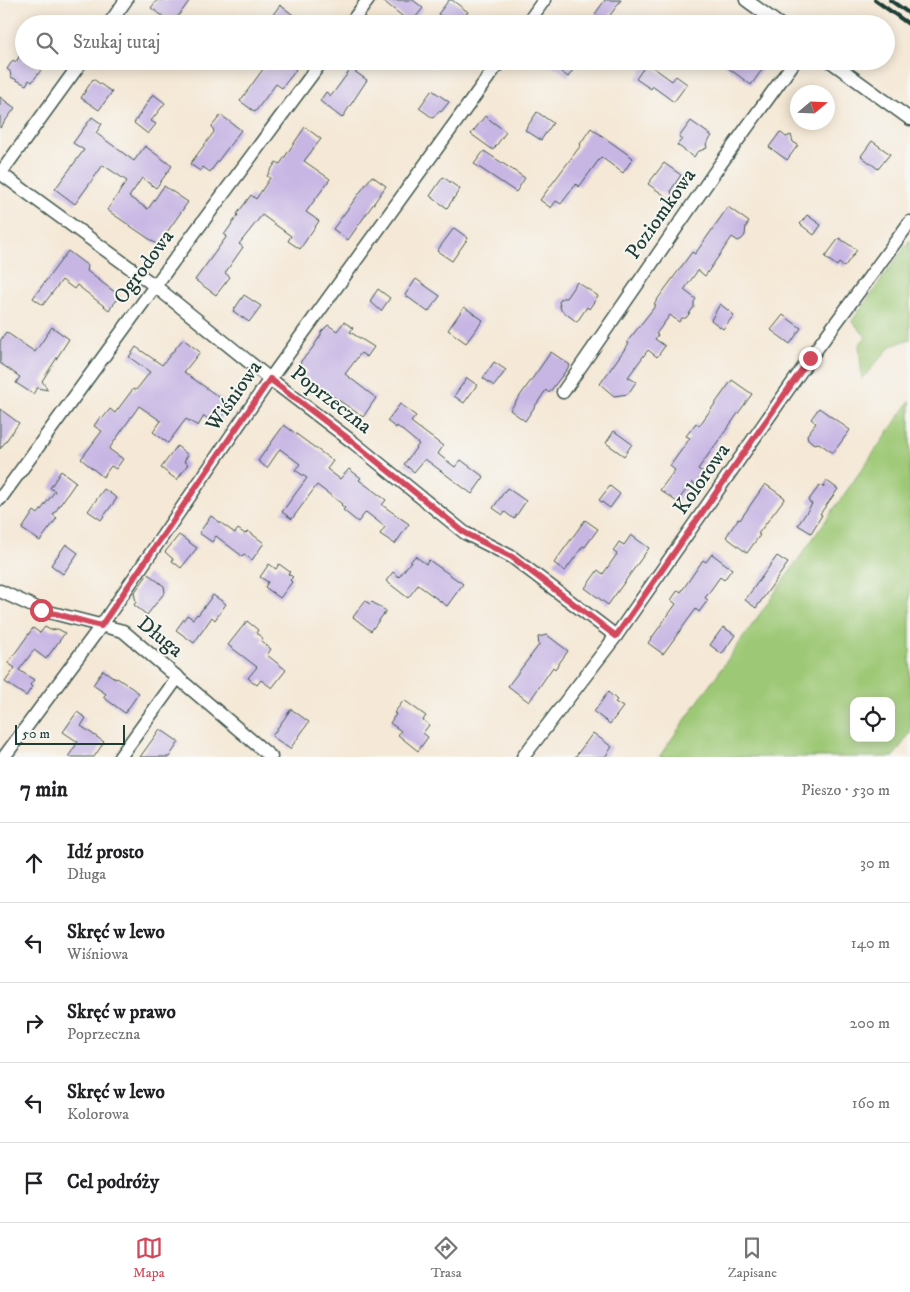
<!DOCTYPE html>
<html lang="pl">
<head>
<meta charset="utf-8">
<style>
	:root { --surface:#fff; --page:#f6f6f6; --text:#202124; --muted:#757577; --line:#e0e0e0; --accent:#d1495b }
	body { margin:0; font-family:"IM FELL DW Pica",serif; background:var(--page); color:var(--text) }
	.controls { position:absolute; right:15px; bottom:15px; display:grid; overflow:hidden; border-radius:10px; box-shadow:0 2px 12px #0003 }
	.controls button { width:45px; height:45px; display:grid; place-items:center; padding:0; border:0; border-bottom:1px solid var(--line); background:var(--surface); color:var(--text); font:25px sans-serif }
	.compass { position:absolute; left:790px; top:85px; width:45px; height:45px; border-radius:50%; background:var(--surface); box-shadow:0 2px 12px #0003; rotate:71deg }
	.scale { position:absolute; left:15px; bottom:12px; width:110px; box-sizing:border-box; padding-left:5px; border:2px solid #1f3d34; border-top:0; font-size:14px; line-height:18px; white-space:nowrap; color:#1f3d34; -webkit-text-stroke:4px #f6f6f2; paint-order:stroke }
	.stop { position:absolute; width:15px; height:15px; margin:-11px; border:4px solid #d1495b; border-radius:50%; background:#fff }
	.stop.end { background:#d1495b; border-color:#fff; box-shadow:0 1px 5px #0008 }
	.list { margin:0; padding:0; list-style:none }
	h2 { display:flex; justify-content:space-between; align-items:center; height:65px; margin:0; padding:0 20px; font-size:21px }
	h2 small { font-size:16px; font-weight:400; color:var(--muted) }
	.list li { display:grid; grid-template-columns:32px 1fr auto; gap:15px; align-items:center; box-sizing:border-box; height:80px; padding:0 20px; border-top:1px solid var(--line) }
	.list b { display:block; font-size:19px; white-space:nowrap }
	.list p { margin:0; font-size:16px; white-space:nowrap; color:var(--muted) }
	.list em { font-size:16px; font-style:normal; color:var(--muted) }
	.icon { flex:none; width:28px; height:28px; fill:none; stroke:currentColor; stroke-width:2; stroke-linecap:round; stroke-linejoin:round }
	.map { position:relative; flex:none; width:910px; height:757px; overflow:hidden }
	.search { position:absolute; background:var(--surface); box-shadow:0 2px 12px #0003; left:15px; right:15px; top:15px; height:55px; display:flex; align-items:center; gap:12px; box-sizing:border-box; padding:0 18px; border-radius:28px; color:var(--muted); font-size:19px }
	.sheet { height:465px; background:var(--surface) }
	nav { display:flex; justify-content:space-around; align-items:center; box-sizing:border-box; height:70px; border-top:1px solid var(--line); background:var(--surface); font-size:14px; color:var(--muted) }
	nav a { display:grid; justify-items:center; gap:2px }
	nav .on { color:var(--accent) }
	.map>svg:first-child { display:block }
</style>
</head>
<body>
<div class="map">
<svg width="910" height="757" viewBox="0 0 910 757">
	<rect width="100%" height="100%" fill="#f6f6f2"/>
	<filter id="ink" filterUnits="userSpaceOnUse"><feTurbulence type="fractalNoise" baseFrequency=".02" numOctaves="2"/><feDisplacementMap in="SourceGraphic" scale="10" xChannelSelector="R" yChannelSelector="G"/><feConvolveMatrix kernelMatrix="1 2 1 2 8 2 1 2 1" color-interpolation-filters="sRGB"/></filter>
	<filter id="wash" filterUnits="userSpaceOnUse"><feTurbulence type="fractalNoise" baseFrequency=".0096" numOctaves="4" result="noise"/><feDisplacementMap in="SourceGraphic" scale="20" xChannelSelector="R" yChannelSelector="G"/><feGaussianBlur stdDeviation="1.12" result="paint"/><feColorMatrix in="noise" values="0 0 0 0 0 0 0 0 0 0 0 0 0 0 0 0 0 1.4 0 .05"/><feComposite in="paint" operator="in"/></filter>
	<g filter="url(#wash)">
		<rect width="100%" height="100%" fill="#f5e8d6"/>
		<!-- green -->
		<g fill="#9dc875" stroke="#5e8254" fill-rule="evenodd">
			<polygon points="910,240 910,339 891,346 862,379 859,344 866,337 852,321"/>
			<path d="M910,401V733L893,757H659ZM854,701H891V738H854Z"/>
		</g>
		<g id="blocks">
			<!-- building -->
			<g fill="#c7b6e4">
				<polygon points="157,0 190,0 173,23 151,8"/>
				<polygon points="382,0 413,0 423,8 411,23"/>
				<polygon points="449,0 452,0 468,12 459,24 451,24 438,14"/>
				<polygon points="605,0 621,0 606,21 595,14"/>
				<polygon points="280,5 305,24 283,24 272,16"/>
				<polygon points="20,55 24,58 24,61 28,61 41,70 32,82 29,80 26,85 11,77 10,71 7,69 13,60 16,62"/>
				<polygon points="269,61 284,61 296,70 282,88 276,84 255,112 240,101"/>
				<polygon points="547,61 579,61 568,77"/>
				<polygon points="719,61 756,61 764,67 751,85"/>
				<polygon points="647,63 672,81 676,76 687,84 674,102 652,86 651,89 636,79"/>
				<polygon points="351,69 367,80 342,118 320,101 326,92 331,96"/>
				<polygon points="93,79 112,92 99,110 81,98"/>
				<polygon points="432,90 449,102 441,112 439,111 433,118 419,108"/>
				<polygon points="153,94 165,103 151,121 156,124 148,134 134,123"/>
				<polygon points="0,97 15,108 0,128"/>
				<polygon points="537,112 553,123 541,140 525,130"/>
				<polygon points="221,115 241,130 210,172 203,167 200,171 190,164 214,132 212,126"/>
				<polygon points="485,116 506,132 493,150 471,134"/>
				<polygon points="92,117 102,124 96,133 134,161 145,146 172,166 156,188 142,178 129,197 148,209 164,186 188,202 158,245 107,210 127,181 103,165 75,204 55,189 84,150 73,143"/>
				<polygon points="691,121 712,136 706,144 707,148 697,152 694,157 677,145 682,139 679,137"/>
				<polygon points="305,127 321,139 304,161 330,179 306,212 319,221 300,249 288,241 291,236 262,215 239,244 243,247 225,273 230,277 216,295 195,280 227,236 224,235 238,215 237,214 251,195 256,199 270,178 267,176 276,162 280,164"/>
				<polygon points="591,128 633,158 623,173 601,157 579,187 576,184 561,204 556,201 551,208 540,200 581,145 580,144"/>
				<polygon points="780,132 786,137 791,135 793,142 798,145 787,160 769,147"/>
				<polygon points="872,141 890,154 878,169 861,156"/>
				<polygon points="484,151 525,178 516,192 474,164"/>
				<polygon points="664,163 681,175 671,190 674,202 648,184"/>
				<polygon points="372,176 386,186 348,240 333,229"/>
				<polygon points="443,177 460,189 447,208 430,196"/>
				<polygon points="728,207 749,222 746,226 745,235 742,239 738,241 732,237 705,276 698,270 684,290 696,299 694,302 694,307 686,318 682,318 679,322 670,315 656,334 658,335 655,339 665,346 657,357 648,350 628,377 636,382 628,394 614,396 600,384 629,343 627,342 656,305 654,304 692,252 695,254"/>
				<polygon points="807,215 821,225 814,235 800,224"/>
				<polygon points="454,228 468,238 452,261 437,251"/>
				<polygon points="839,238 857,250 844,267 839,263 837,266 825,257"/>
				<polygon points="68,251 88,266 87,271 120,296 109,310 77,285 74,289 62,280 43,305 33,298"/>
				<polygon points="416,279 440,296 428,312 405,295"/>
				<polygon points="577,282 598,296 589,309 587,307 577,322 561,310 559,302 562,298 566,298"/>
				<polygon points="378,289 390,298 381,311 370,301"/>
				<polygon points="244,295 261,306 249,322 233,311"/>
				<polygon points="720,304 734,315 723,329 711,320"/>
				<polygon points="464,307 483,320 466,343 448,330"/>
				<polygon points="783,315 801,328 790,344 771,330"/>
				<polygon points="344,322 353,328 350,332 374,347 367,357 361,353 345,374 376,398 363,417 304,376 308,371 300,366 301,361 311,350 321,335 321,332 328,325 337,331"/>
				<polygon points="52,327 69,339 42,381 48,390 37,388 33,394 16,383 20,377 0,363 0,341 6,332 35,352"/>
				<polygon points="183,339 200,352 184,372 230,405 217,425 204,416 198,426 186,419 168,443 153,432 161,421 139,406 109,449 123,459 116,469 111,466 103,477 81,459 102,431 94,426 100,417 103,418 110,409 115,413 133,389 135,390 137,389 150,372 129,357 136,347 162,365"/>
				<polygon points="551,352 570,365 549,393 546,390 525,421 510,410"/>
				<polygon points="494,362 506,370 494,386 483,378"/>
				<polygon points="467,378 477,385 464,403 454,396"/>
				<polygon points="732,380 752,394 698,469 704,473 695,485 692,482 677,502 660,490 675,470 670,466 690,438 686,436 696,423 699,426"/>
				<polygon points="400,404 416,416 411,422 443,446 438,454 455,467 461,460 484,477 472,494 425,459 414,472 404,464 419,444 397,426 396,428 387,421"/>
				<polygon points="819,408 850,430 833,453 819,443 814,444 808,439 807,435 816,423 811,419"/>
				<polygon points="0,409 19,423 0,449"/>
				<polygon points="284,425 333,461 327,469 340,479 349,469 361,478 359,480 386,500 382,505 409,524 395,544 380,534 385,527 366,512 358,522 343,510 345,508 341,505 342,504 317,485 292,519 282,512 307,478 295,470 300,464 280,449 267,468 258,461"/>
				<polygon points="614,431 632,444 624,456 606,443"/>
				<polygon points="177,446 188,455 184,461 188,464 177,480 161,468"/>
				<polygon points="61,471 76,482 53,515 57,518 40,541 22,529 34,511 38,514 55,491 50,488"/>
				<polygon points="827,481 838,489 820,514 822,515 811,533 798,525 812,504 808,501 820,485 823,487"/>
				<polygon points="765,484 785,498 758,534 760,535 747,553 726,537 738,519 740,520"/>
				<polygon points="610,486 620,494 610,508 599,500"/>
				<polygon points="507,488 526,501 514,519 505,512 503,515 493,508"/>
				<polygon points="104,489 117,498 101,520 88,511"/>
				<polygon points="211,516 235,533 238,529 245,534 248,531 264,543 252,560 244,554 242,556 216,536 212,542 199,533"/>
				<polygon points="585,520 598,529 585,547 583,546 565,571 554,563"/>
				<polygon points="179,535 197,548 181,568 172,561 173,559 165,552"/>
				<polygon points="631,535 649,548 608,605 585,588 598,570 603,574 617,554 613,551 619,542 624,545"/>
				<polygon points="66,544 78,553 63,574 51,565"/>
				<polygon points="712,554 732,569 724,580 720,577 705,598 708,600 699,612 696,609 663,654 648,643 676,604 671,600 678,590 681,592 703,560 706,562"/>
				<polygon points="415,556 426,564 429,560 463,584 447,606 418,585 408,598 386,581 393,572 399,577"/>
				<polygon points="777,556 788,563 756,608 745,600"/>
				<polygon points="269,564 276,569 279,564 290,572 288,574 293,577 290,580 292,582 280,598 265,587 268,582 260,577"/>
				<polygon points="148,574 164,586 165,592 147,615 134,605 136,602 134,593"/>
				<polygon points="213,595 226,604 215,620 212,617 194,643 176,630 187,615 193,619 197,614 198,615"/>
				<polygon points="365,601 370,604 372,602 386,611 371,631 353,617"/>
				<polygon points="247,621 258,630 256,633 263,638 261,641 271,649 267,655 286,670 272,688 261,680 257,685 248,678 257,667 228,645"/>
				<polygon points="45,627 50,630 58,629 65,633 46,659 34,650 19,670 34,680 30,685 32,687 26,696 5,682 15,668 8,663 33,628 40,633"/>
				<polygon points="723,627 735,635 722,654 710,645"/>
				<polygon points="547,635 568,651 555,669 553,667 529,702 508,686 539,645 538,637"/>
				<polygon points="103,670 116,679 117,678 139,693 125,713 103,697 106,694 93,685"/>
				<polygon points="608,692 617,700 615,702 623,707 610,724 594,712"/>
				<polygon points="404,700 426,716 423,720 429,725 423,733 428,737 418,751 398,735 401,731 390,723 396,714 394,713"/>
				<polygon points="291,709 309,722 290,749 272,736"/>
				<polygon points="77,712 86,718 81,726 104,742 94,757 68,757 78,742 63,732"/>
				<polygon points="160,729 179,742 169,757 140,757"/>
				<polygon points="593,733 612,747 605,757 575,757"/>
			</g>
		</g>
	</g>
	<g filter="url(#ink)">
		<use href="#blocks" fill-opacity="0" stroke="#3f574c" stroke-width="1"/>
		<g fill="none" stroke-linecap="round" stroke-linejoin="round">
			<!-- street casing -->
			<g stroke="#3f574c" stroke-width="15">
				<g id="street">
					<polyline points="746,0 779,24"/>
					<polyline points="109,24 126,0"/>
					<polyline points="350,24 368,0"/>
					<polyline points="527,24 544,0"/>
					<polyline points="830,61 910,119"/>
					<polyline points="0,173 155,286 270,379 354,443 465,533 512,557 616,636"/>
					<polyline points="0,174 82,61"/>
					<polyline points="563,392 719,166 795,61"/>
					<polyline points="0,499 155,286 322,61"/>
					<polyline points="0,591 41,610 123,631 271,757"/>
					<polyline points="4,757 101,626 270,379 500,61"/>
					<polyline points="120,757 178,677"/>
					<polyline points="523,757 616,636 810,358 910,222"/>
				</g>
			</g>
			<!-- street -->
			<use href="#street" stroke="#fff" stroke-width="12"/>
			<!-- rail -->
			<g stroke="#1f3d34" stroke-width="4">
				<polyline points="875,0 910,25"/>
				<polyline points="890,0 910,14"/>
			</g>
		</g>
	</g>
	<g fill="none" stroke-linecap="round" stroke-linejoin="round" filter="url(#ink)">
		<!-- route -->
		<polyline stroke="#d1495b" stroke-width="6" points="41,610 101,626 270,379 354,443 465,533 512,557 616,636 810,358"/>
	</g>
	<g text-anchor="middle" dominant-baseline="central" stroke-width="4" stroke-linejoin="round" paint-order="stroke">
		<!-- street labels -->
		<g font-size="21" fill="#1f3d34" stroke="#f6f6f2">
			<text transform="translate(661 214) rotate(-55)">Poziomkowa</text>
			<text transform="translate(144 267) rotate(-54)">Ogrodowa</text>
			<text transform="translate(234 396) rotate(-55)">Wiśniowa</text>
			<text transform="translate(331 400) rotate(38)">Poprzeczna</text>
			<text transform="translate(702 479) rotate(-55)">Kolorowa</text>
			<text transform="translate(160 637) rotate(39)">Długa</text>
		</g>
	</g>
</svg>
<div class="controls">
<button><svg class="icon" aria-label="locate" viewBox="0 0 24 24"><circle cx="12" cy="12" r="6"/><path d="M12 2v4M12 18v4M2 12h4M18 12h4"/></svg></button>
</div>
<svg class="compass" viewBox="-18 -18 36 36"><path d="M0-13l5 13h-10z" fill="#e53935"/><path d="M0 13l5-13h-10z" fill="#757577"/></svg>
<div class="scale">50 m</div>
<div class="stop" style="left:41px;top:610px"></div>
<div class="stop end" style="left:810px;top:358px"></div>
<div class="search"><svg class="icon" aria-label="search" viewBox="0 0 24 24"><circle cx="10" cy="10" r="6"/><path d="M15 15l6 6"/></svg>Szukaj tutaj</div>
</div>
<section class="sheet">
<h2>7 min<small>Pieszo · 530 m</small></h2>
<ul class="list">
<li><svg class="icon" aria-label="ahead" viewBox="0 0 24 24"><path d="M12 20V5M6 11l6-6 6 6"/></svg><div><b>Idź prosto</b><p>Długa</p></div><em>30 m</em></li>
<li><svg class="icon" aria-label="left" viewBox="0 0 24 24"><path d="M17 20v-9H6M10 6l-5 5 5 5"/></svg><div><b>Skręć w lewo</b><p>Wiśniowa</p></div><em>140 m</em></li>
<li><svg class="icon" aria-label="right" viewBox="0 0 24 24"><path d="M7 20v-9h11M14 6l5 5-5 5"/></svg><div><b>Skręć w prawo</b><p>Poprzeczna</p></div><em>200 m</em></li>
<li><svg class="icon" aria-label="left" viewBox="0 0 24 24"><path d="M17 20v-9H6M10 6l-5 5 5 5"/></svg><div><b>Skręć w lewo</b><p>Kolorowa</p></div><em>160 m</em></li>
<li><svg class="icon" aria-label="arrive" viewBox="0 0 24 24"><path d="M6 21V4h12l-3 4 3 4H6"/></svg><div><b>Cel podróży</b></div></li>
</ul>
</section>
<nav>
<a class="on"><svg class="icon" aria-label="map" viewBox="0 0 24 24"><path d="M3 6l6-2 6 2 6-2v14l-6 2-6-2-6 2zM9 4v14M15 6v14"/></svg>Mapa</a>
<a><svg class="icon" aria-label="directions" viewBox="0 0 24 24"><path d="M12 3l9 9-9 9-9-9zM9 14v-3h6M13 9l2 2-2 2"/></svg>Trasa</a>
<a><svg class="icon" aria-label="saved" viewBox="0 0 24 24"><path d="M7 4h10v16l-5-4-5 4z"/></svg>Zapisane</a>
</nav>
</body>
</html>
